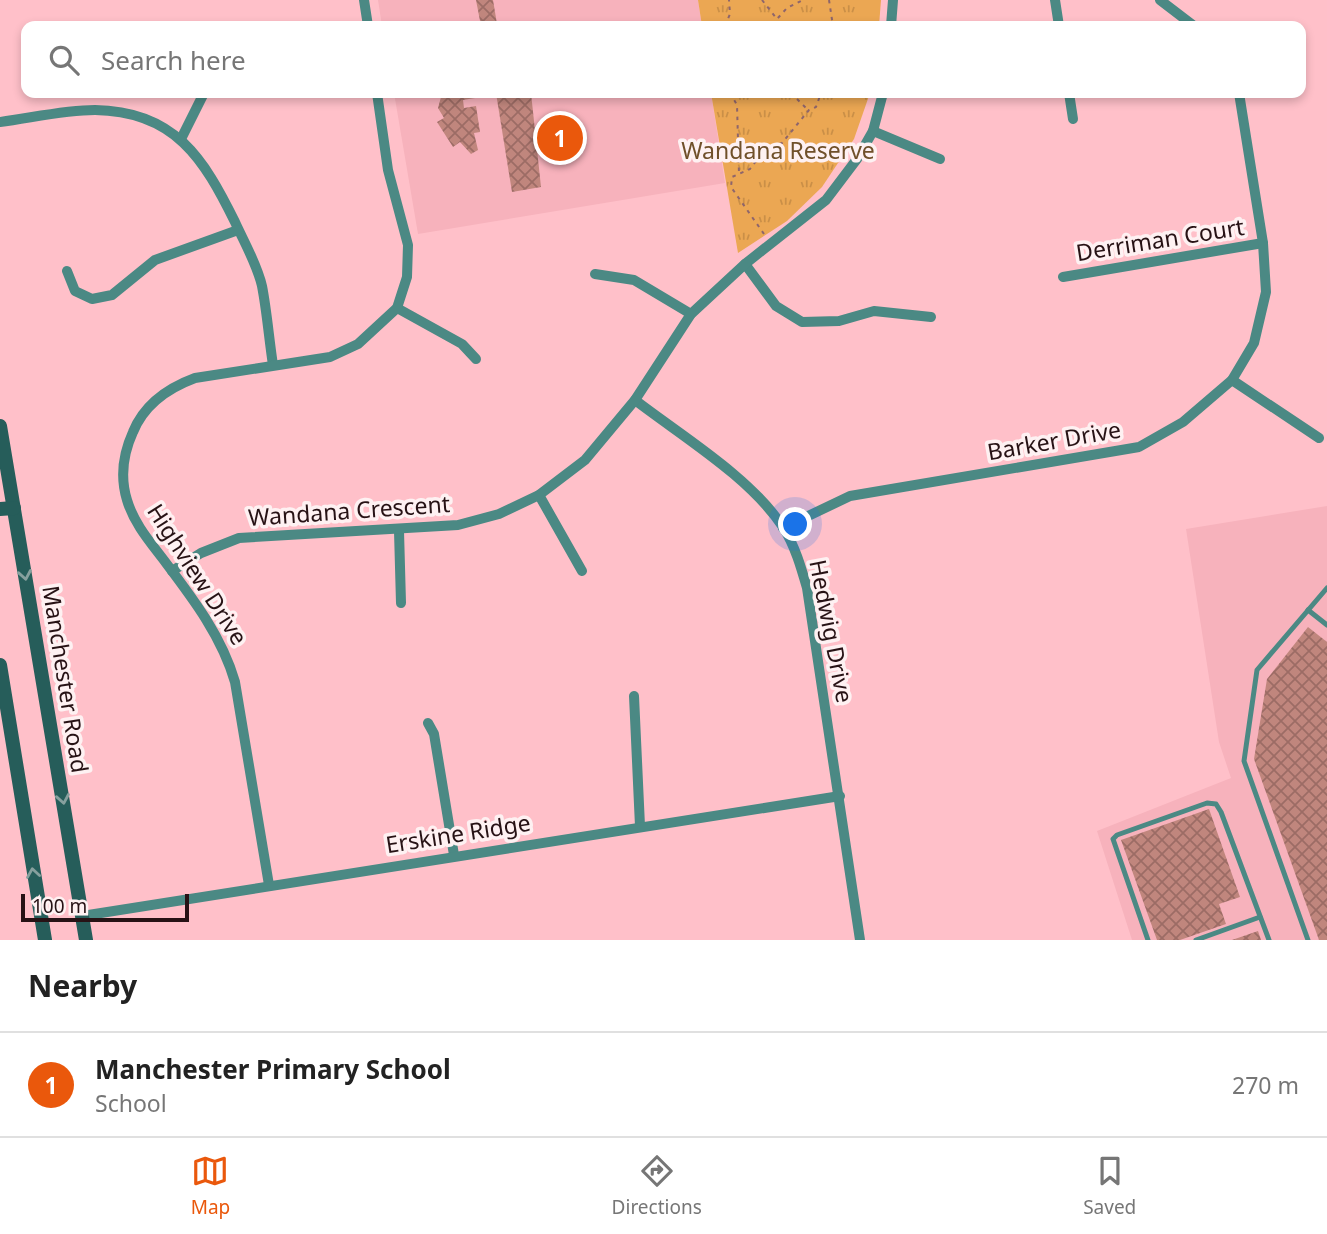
<!DOCTYPE html>
<html lang="en">
<head>
<meta charset="utf-8">
<style>
	:root { --surface:#fff; --page:#f2f2f2; --text:#222; --muted:#767676; --line:#e0e0e0; --accent:#ea580c }
	body { margin:0; font-family:"Noto Sans",sans-serif; background:var(--page); color:var(--text) }
	.scale { position:absolute; left:21px; bottom:18px; width:168px; box-sizing:border-box; padding-left:7px; border:4px solid #271215; border-top:0; font-size:19px; line-height:24px; white-space:nowrap; color:#271215; -webkit-text-stroke:5px #fef1f2; paint-order:stroke }
	.you { position:absolute; left:796px; top:525px; width:24px; height:24px; margin:-18px; border:5px solid #fff; border-radius:50%; background:#1a73e8; box-shadow:0 0 0 10px #1a73e833 }
	.badge { display:grid; place-items:center; width:46px; height:46px; border-radius:50%; background:var(--accent); color:#fff; font-size:23px; font-weight:700 }
	.pin { position:absolute; translate:-50% -50%; border:4px solid #fff; box-shadow:0 2px 7px #0006 }
	.list { margin:0; padding:0; list-style:none }
	h2 { display:flex; justify-content:space-between; align-items:center; height:91px; margin:0; padding:0 28px; font-size:30px }
	h2 small { font-size:23px; font-weight:400; color:var(--muted) }
	.list li { display:grid; grid-template-columns:46px 1fr auto; gap:21px; align-items:center; box-sizing:border-box; height:105px; padding:0 28px; border-top:2px solid var(--line) }
	.list b { display:block; font-size:26px; white-space:nowrap }
	.list p { margin:0; font-size:23px; white-space:nowrap; color:var(--muted) }
	.list em { font-size:23px; font-style:normal; color:var(--muted) }
	.icon { flex:none; width:38px; height:38px; fill:none; stroke:currentColor; stroke-width:2; stroke-linecap:round; stroke-linejoin:round }
	.map { position:relative; flex:none; width:1327px; height:940px; overflow:hidden }
	.search { position:absolute; background:var(--surface); box-shadow:0 4px 10px #0003; left:21px; right:21px; top:21px; height:77px; display:flex; align-items:center; gap:18px; box-sizing:border-box; padding:0 24px; border-radius:14px; color:var(--muted); font-size:26px }
	.sheet { height:196px; background:var(--surface) }
	nav { display:flex; justify-content:space-around; align-items:center; box-sizing:border-box; height:98px; border-top:2px solid var(--line); background:var(--surface); font-size:19px; color:var(--muted) }
	nav a { display:grid; justify-items:center; gap:4px }
	nav .on { color:var(--accent) }
	.map>svg:first-child { display:block }
</style>
</head>
<body>
<div class="map">
<svg width="1327" height="940" viewBox="0 0 1327 940">
	<defs>
		<pattern id="park-tufts" width="24" height="20" patternUnits="userSpaceOnUse" patternTransform="scale(1.75)"><rect width="24" height="20" fill="#eba753"/><path d="M3 7l-1-3M5 7V3M7 7l1-3M15 17l-1-3M17 17v-4M19 17l1-3" fill="none" stroke="#ca8f47"/></pattern>
		<pattern id="building-cross-hatch" width="8" height="8" patternUnits="userSpaceOnUse" patternTransform="scale(1.75)"><rect width="8" height="8" fill="#c0867d"/><path d="M0 0l8 8M0 8l8-8" fill="none" stroke="#9c6c65"/></pattern>
	</defs>
	<rect width="100%" height="100%" fill="#ffc0c9"/>
	<!-- built -->
	<g fill="#f7b2bc">
		<polygon points="378,0 698,0 702,26 382,26"/>
		<polygon points="394,93 711,93 725,183 418,234"/>
		<polygon points="1327,506 1327,940 1132,940 1097,831 1231,778 1219,742 1186,529"/>
	</g>
	<!-- park -->
	<g fill="url(#park-tufts)">
		<polygon points="698,0 881,0 879,26 702,26"/>
		<polygon points="711,93 870,93 854,139 822,187 787,221 738,253"/>
	</g>
	<!-- building -->
	<g fill="url(#building-cross-hatch)">
		<polygon points="476,0 493,0 497,24 481,26"/>
		<polygon points="430,93 474,93 475,98 463,100 464,108 476,106 480,132 474,133 478,150 471,154 460,142 453,147 437,122 444,118 438,108 441,97"/>
		<polygon points="496,93 531,93 541,187 512,192"/>
		<polygon points="1308,627 1327,642 1327,940 1319,940 1254,759 1267,679"/>
		<polygon points="1209,809 1240,897 1219,904 1226,924 1180,940 1157,940 1121,840"/>
		<polygon points="1258,931 1261,940 1232,940"/>
	</g>
	<g fill="none" stroke-linecap="round" stroke-linejoin="round">
		<!-- path -->
		<g stroke="#8e656b" stroke-width="2" stroke-dasharray="3.5 5" stroke-linecap="butt">
			<polyline points="762,0 777,19 787,8 803,0"/>
			<polyline points="829,0 833,26"/>
			<polyline points="725,26 730,14 729,0"/>
			<polyline points="730,93 737,105 739,174"/>
			<polyline points="791,93 808,110"/>
			<polyline points="764,234 731,187 732,177 750,169 766,148 782,143 809,110 816,107 821,93"/>
		</g>
		<!-- service -->
		<g stroke="#4b8984" stroke-width="5">
			<polyline points="1308,610 1327,625"/>
			<polyline points="1148,940 1113,839 1117,835 1207,803 1216,804 1221,812 1269,940"/>
			<polyline points="1196,940 1260,917"/>
			<polyline points="1308,940 1244,761 1257,670 1327,588"/>
		</g>
		<!-- minor -->
		<g stroke="#4b8984" stroke-width="10">
			<polyline points="364,0 368,26"/>
			<polyline points="1055,0 1059,26"/>
			<polyline points="1160,0 1194,26"/>
			<polyline points="891,26 893,0"/>
			<polyline points="1069,93 1073,119"/>
			<path d="M0,122C31,118 64,110 95,110C175,111 204,159 235,222C244,242 257,264 262,286C267,312 269,339 273,365"/>
			<polyline points="873,131 940,159"/>
			<polyline points="181,139 204,93"/>
			<polyline points="745,264 776,306 802,322 839,321 874,311 931,317"/>
			<polyline points="67,271 75,291 92,299 112,295 155,260 238,230"/>
			<polyline points="595,274 634,280 691,314"/>
			<polyline points="1063,277 1263,243"/>
			<polyline points="397,308 462,344 476,359"/>
			<polyline points="1232,380 1319,438"/>
			<path d="M635,400C683,437 750,477 783,527C795,546 801,567 807,588L860,940"/>
			<polyline points="539,495 582,571"/>
			<polyline points="783,528 850,496 1139,447 1183,422 1232,380 1254,343 1266,292 1263,243 1239,93"/>
			<polyline points="399,531 401,603"/>
			<polyline points="172,571 201,553 239,538 458,525 499,514 539,495 585,460 635,400 691,314 745,264 826,200 857,159 873,131 883,93"/>
			<polyline points="634,696 640,826"/>
			<polyline points="428,723 434,734 454,855"/>
			<path d="M269,885L235,682C222,637 194,600 166,563C151,543 134,524 127,500C120,477 123,454 133,432C144,405 168,388 195,378L330,357L358,344L397,308L407,277L408,245L388,170L377,93"/>
			<polyline points="82,916 840,796"/>
		</g>
		<!-- secondary -->
		<g stroke="#265d5a" stroke-width="14">
			<polyline points="0,426 86,940"/>
			<polyline points="0,509 14,508"/>
			<polyline points="0,665 45,940"/>
		</g>
	</g>
	<!-- one-way arrows -->
	<defs><path id="oneway-chevron" d="M-2-3.5L2.5 0L-2 3.5" fill="none" stroke-width="1.6" stroke-linecap="round" stroke-linejoin="round" transform="scale(1.75)"/></defs>
	<g stroke="#87a09e">
		<use href="#oneway-chevron" transform="translate(25 575) rotate(80)"/>
		<use href="#oneway-chevron" transform="translate(63 799) rotate(80)"/>
		<use href="#oneway-chevron" transform="translate(33 873) rotate(-99)"/>
	</g>
	<g text-anchor="middle" dominant-baseline="central" stroke-width="7" stroke-linejoin="round" paint-order="stroke">
		<!-- park labels -->
		<g font-size="23" fill="#70502a" stroke="#fef1f2">
			<text x="778" y="150">Wandana Reserve</text>
		</g>
		<!-- street labels -->
		<g font-size="23" fill="#271215" stroke="#fef1f2">
			<text transform="translate(1160 239) rotate(-9)">Derriman Court</text>
			<text transform="translate(1054 440) rotate(-10)">Barker Drive</text>
			<text transform="translate(349 510) rotate(-4)">Wandana Crescent</text>
			<text transform="translate(198 574) rotate(57)">Highview Drive</text>
			<text transform="translate(832 631) rotate(79)">Hedwig Drive</text>
			<text transform="translate(66 679) rotate(81)">Manchester Road</text>
			<text transform="translate(458 833) rotate(-9)">Erskine Ridge</text>
		</g>
	</g>
</svg>
<div class="scale">100 m</div>
<div class="you"></div>
<div class="pin badge" style="left:560px;top:138px">1</div>
<div class="search"><svg class="icon" aria-label="search" viewBox="0 0 24 24"><circle cx="10" cy="10" r="6"/><path d="M15 15l6 6"/></svg>Search here</div>
</div>
<section class="sheet">
<h2>Nearby<small></small></h2>
<ul class="list">
<li><span class="badge">1</span><div><b>Manchester Primary School</b><p>School</p></div><em>270 m</em></li>
</ul>
</section>
<nav>
<a class="on"><svg class="icon" aria-label="map" viewBox="0 0 24 24"><path d="M3 6l6-2 6 2 6-2v14l-6 2-6-2-6 2zM9 4v14M15 6v14"/></svg>Map</a>
<a><svg class="icon" aria-label="directions" viewBox="0 0 24 24"><path d="M12 3l9 9-9 9-9-9zM9 14v-3h6M13 9l2 2-2 2"/></svg>Directions</a>
<a><svg class="icon" aria-label="saved" viewBox="0 0 24 24"><path d="M7 4h10v16l-5-4-5 4z"/></svg>Saved</a>
</nav>
</body>
</html>
